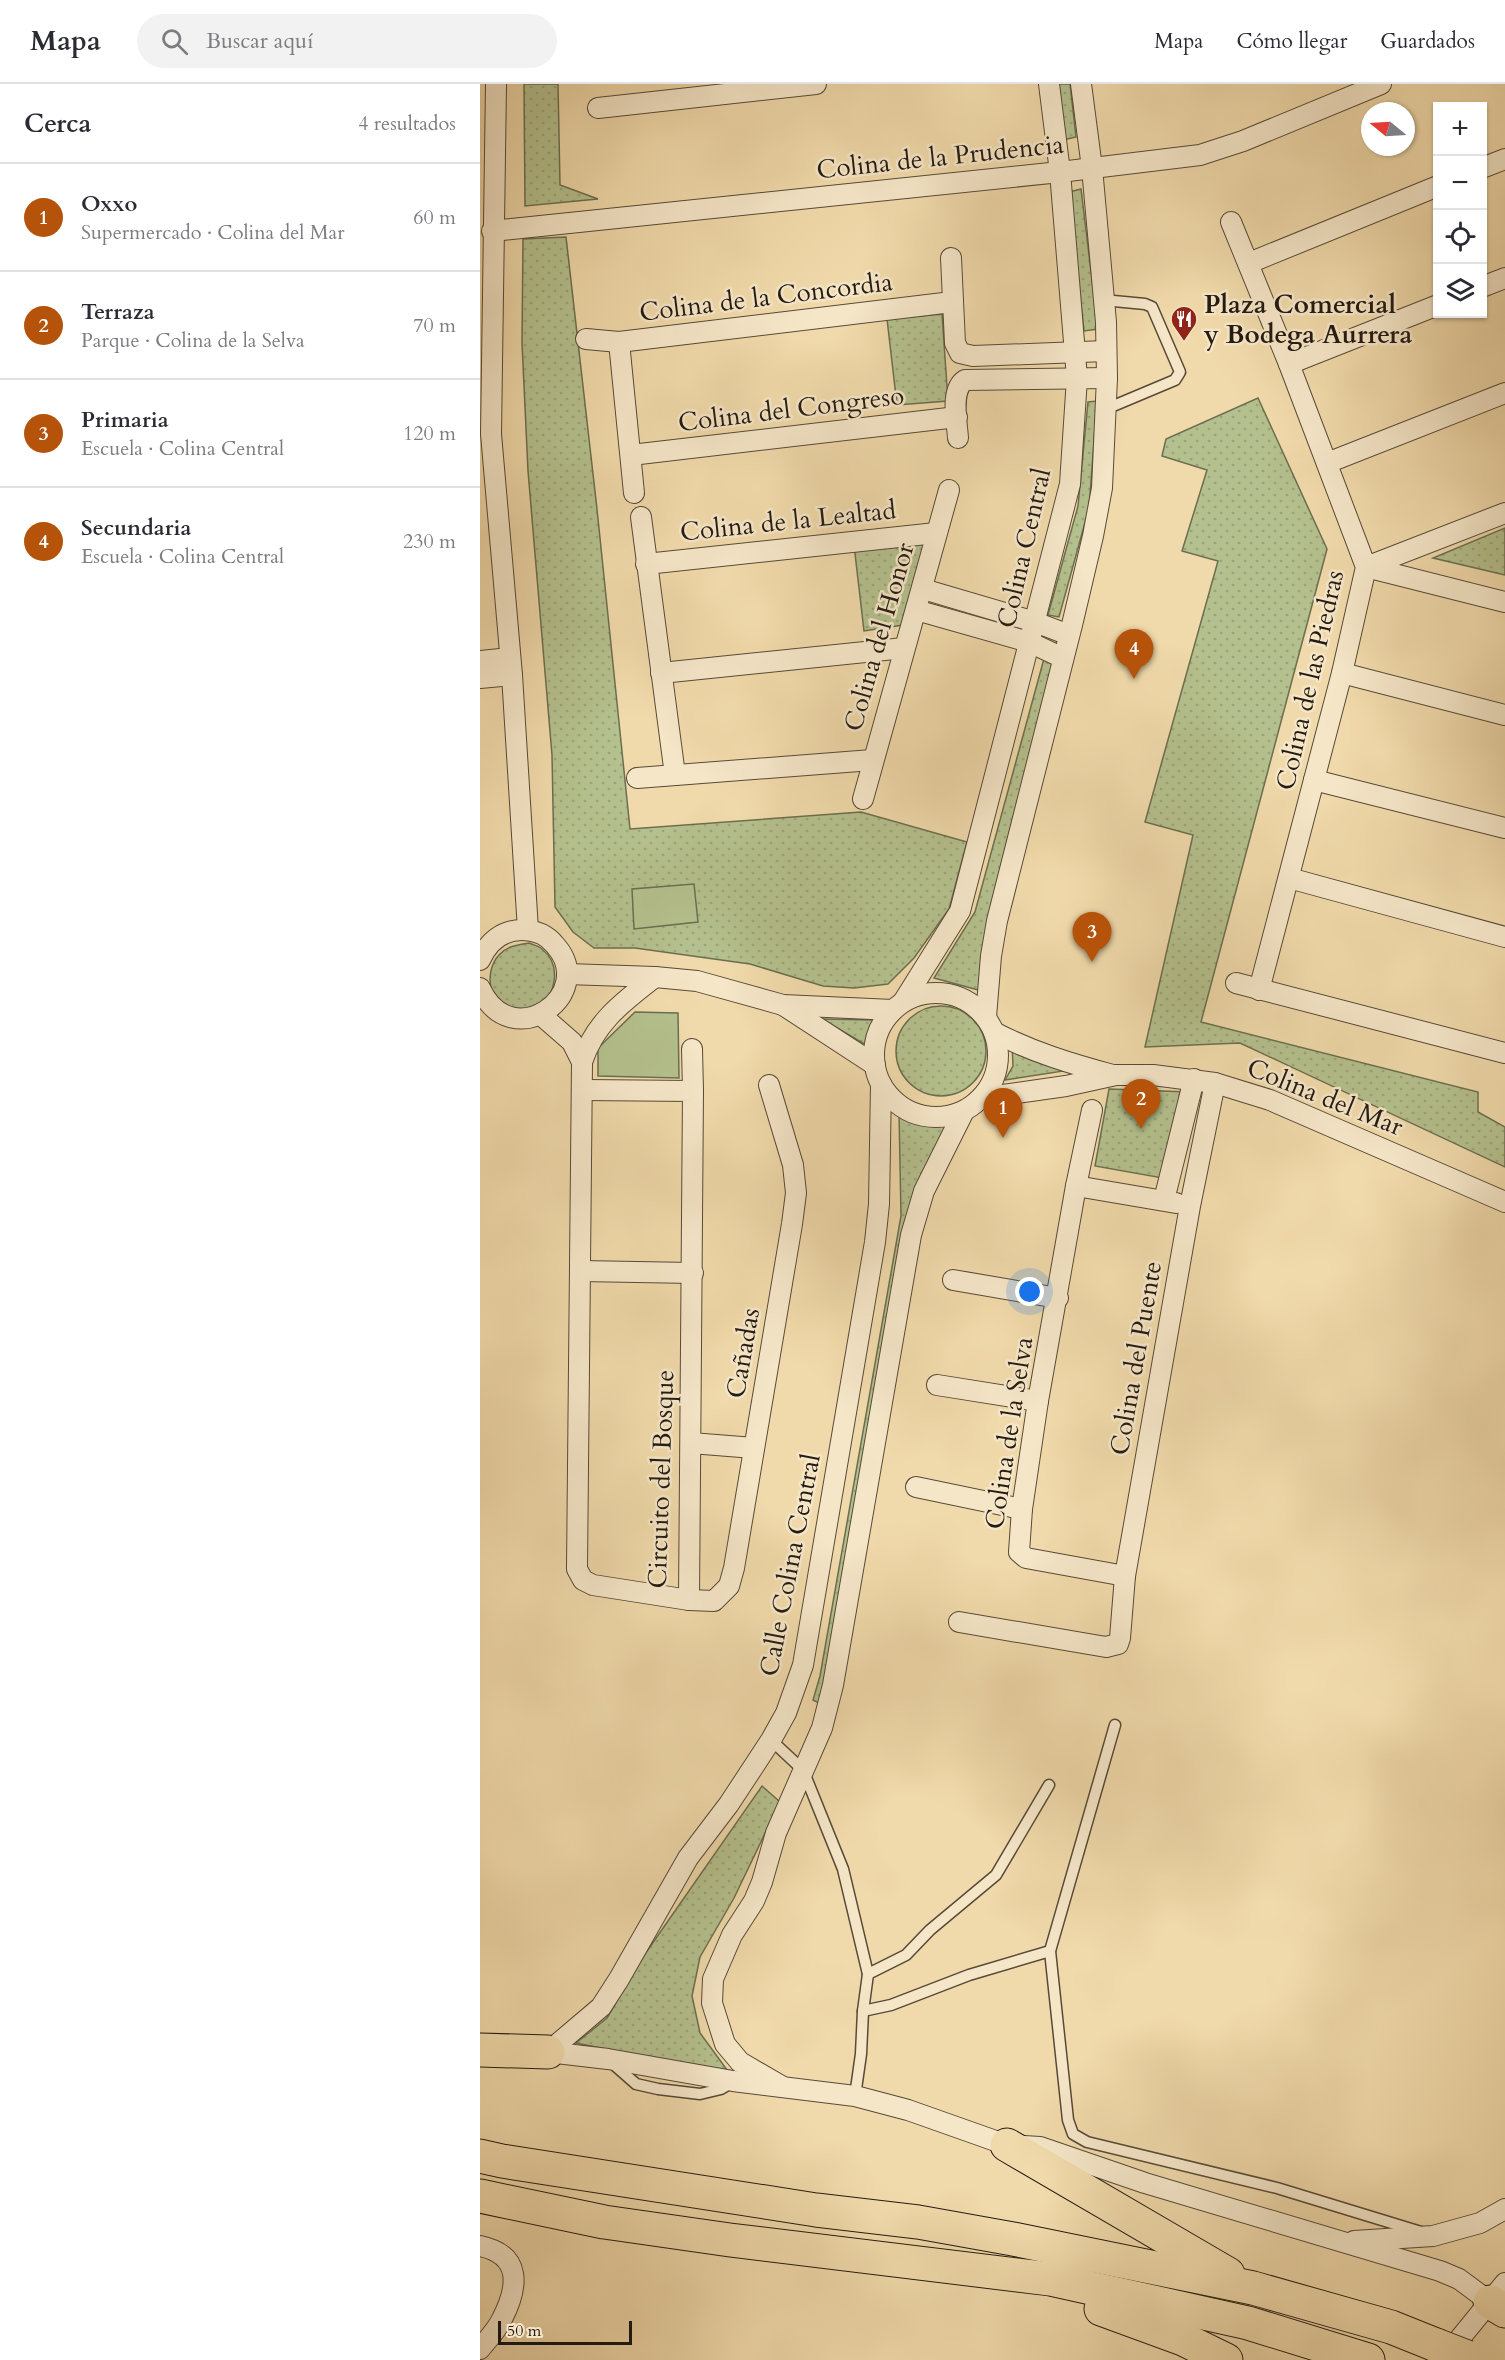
<!DOCTYPE html>
<html lang="es">
<head>
<meta charset="utf-8">
<style>
	:root { --surface:#fff; --page:#f2f2f3; --text:#2b2b33; --muted:#7c7c81; --line:#e1e1e2; --accent:#b45309 }
	body { margin:0; font-family:Cardo,serif; background:var(--page); color:var(--text) }
	.controls { position:absolute; right:18px; top:18px; display:grid; overflow:hidden; border-radius:0px; box-shadow:0 2px 4px #0004 }
	.controls button { width:54px; height:54px; display:grid; place-items:center; padding:0; border:0; border-bottom:2px solid var(--line); background:var(--surface); color:var(--text); font:30px sans-serif }
	.compass { position:absolute; left:881px; top:18px; width:54px; height:54px; border-radius:50%; background:var(--surface); box-shadow:0 2px 4px #0004; rotate:288deg }
	.scale { position:absolute; left:18px; bottom:15px; width:134px; box-sizing:border-box; padding-left:6px; border:3px solid #241b12; border-top:0; font-size:16px; line-height:21px; white-space:nowrap; color:#241b12; -webkit-text-stroke:4px #f5e6c8; paint-order:stroke }
	.you { position:absolute; left:550px; top:1208px; width:21px; height:21px; margin:-15px; border:4px solid #fff; border-radius:50%; background:#1a73e8; box-shadow:0 0 0 9px #1a73e833 }
	.badge { display:grid; place-items:center; width:39px; height:39px; border-radius:50%; background:var(--accent); color:#fff; font-size:20px; font-weight:700 }
	.pin { position:absolute; translate:-50% -50px; filter:drop-shadow(0 2px 3px #0008) }
	.pin::after { content:''; position:absolute; top:32px; width:21px; height:18px; background:inherit; clip-path:polygon(0 0,100% 0,50% 100%) }
	.list { margin:0; padding:0; list-style:none }
	h2 { display:flex; justify-content:space-between; align-items:center; height:78px; margin:0; padding:0 24px; font-size:26px }
	h2 small { font-size:20px; font-weight:400; color:var(--muted) }
	.list li { display:grid; grid-template-columns:39px 1fr auto; gap:18px; align-items:center; box-sizing:border-box; height:108px; padding:0 24px; border-top:2px solid var(--line) }
	.list b { display:block; font-size:22px; white-space:nowrap }
	.list p { margin:0; font-size:20px; white-space:nowrap; color:var(--muted) }
	.list em { font-size:20px; font-style:normal; color:var(--muted) }
	.icon { flex:none; width:33px; height:33px; fill:none; stroke:currentColor; stroke-width:2; stroke-linecap:round; stroke-linejoin:round }
	.map { position:relative; flex:none; width:1025px; height:2276px; overflow:hidden }
	header { display:flex; align-items:center; gap:36px; box-sizing:border-box; height:84px; padding:0 30px; background:var(--surface); border-bottom:2px solid var(--line) }
	header strong { font-size:28px }
	nav { display:flex; gap:33px; margin-inline-start:auto; font-size:21px }
	.search { width:420px; height:54px; background:var(--page); display:flex; align-items:center; gap:15px; box-sizing:border-box; padding:0 21px; border-radius:33px; color:var(--muted); font-size:22px }
	main { display:flex }
	aside { flex:1; background:var(--surface) }
	.map>svg:first-child { display:block }
</style>
</head>
<body>
<header>
<strong>Mapa</strong>
<div class="search"><svg class="icon" aria-label="search" viewBox="0 0 24 24"><circle cx="10" cy="10" r="6"/><path d="M15 15l6 6"/></svg>Buscar aquí</div>
<nav><a>Mapa</a><a>Cómo llegar</a><a>Guardados</a></nav>
</header>
<main>
<aside>
<h2>Cerca<small>4 resultados</small></h2>
<ul class="list">
<li><span class="badge">1</span><div><b>Oxxo</b><p>Supermercado · Colina del Mar</p></div><em>60 m</em></li>
<li><span class="badge">2</span><div><b>Terraza</b><p>Parque · Colina de la Selva</p></div><em>70 m</em></li>
<li><span class="badge">3</span><div><b>Primaria</b><p>Escuela · Colina Central</p></div><em>120 m</em></li>
<li><span class="badge">4</span><div><b>Secundaria</b><p>Escuela · Colina Central</p></div><em>230 m</em></li>
</ul>
</aside>
<div class="map">
<svg width="1025" height="2276" viewBox="0 0 1025 2276">
	<defs>
		<pattern id="grass-dots" width="8" height="8" patternUnits="userSpaceOnUse" patternTransform="scale(1.5)"><rect width="8" height="8" fill="#b4c08d"/><path d="M2 2h.1M6 6h.1" fill="none" stroke="#9ba479" stroke-width="1.8" stroke-linecap="round"/></pattern>
	</defs>
	<rect width="100%" height="100%" fill="#f0d9aa"/>
	<filter id="stains"><feTurbulence type="fractalNoise" baseFrequency=".00333" numOctaves="4"/><feColorMatrix values="0 0 0 0 .2 0 0 0 0 .09 0 0 0 0 .02 0 0 0 .5 -.17"/></filter>
	<radialGradient id="worn" r=".72"><stop offset=".6" stop-color="#630" stop-opacity="0"/><stop offset="1" stop-color="#630" stop-opacity=".3"/></radialGradient>
	<!-- grass -->
	<g fill="url(#grass-dots)" stroke="#6c6e50" stroke-width="1.5">
		<polygon points="44,0 78,0 80,101 118,115 45,122"/>
		<polygon points="577,0 590,0 596,53 583,56"/>
		<polygon points="601,105 618,245 604,247 589,108"/>
		<polygon points="86,153 117,425 150,745 381,728 487,758 469,825 434,874 408,900 374,904 343,902 270,880 155,864 114,864 93,848 75,823 72,671 48,387 42,259 43,155"/>
		<polygon points="462,230 468,317 417,321 407,235"/>
		<polygon points="778,314 847,465 721,938 998,1008 998,1028 1025,1043 1025,1083 760,959 665,963 713,751 665,738 738,477 702,467 727,386 682,372 686,355"/>
		<polygon points="617,317 609,424 579,533 568,531 598,422 608,318"/>
		<polygon points="1025,444 1025,491 953,474"/>
		<polygon points="446,455 423,541 384,547 374,461"/>
		<polygon points="565,571 576,574 509,830 502,907 454,894 495,828"/>
		<path d="M49,859C53,861 59,862 62,865C82,881 76,909 59,925C51,925 39,928 31,926C8,920 4,887 19,871C27,862 37,861 49,859Z"/>
		<circle cx="461" cy="967" r="45"/>
		<polygon points="342,935 394,936 389,948 386,961"/>
		<polygon points="532,960 590,986 525,996 533,982"/>
		<polygon points="629,1005 709,1008 688,1095 615,1082"/>
		<polygon points="419,1028 447,1041 470,1039 430,1130 343,1621 333,1616 340,1592 421,1132"/>
		<polygon points="282,1702 300,1718 254,1814 220,1873 212,1912 220,1949 250,1990 96,1959 127,1934 165,1870"/>
	</g>
	<!-- garden -->
	<g fill="#b4c08d" stroke="#6c6e50" stroke-width="1.5">
		<polygon points="214,800 218,838 154,845 152,805"/>
		<polygon points="155,928 198,929 199,994 118,992 118,964"/>
	</g>
	<g fill="none" stroke-linecap="round" stroke-linejoin="round">
		<!-- lane casing -->
		<g stroke="#574a38" stroke-width="13">
			<g id="lane">
				<polyline points="623,216 665,220 672,223 700,288 695,296 626,325"/>
				<polyline points="635,1641 570,1867 588,2036 593,2050 607,2058 797,2104 941,2148"/>
				<polyline points="291,1656 323,1686 363,1785 388,1890 383,1927"/>
				<polyline points="388,1890 426,1871 450,1846 516,1791 569,1701"/>
				<polyline points="131,1978 156,2000 178,2005 220,2010 241,2005 251,1999"/>
				<polyline points="375,2012 381,1970 383,1927 411,1921 489,1891 570,1867"/>
			</g>
		</g>
		<!-- street casing -->
		<g stroke="#574a38" stroke-width="22">
			<g id="street">
				<polyline points="16,0 11,350 32,591 48,846"/>
				<polyline points="118,24 336,0"/>
				<polyline points="1002,84 1025,75"/>
				<polyline points="751,138 809,280 886,483 862,589 779,906"/>
				<polyline points="12,147 580,88 720,71 763,57 901,0"/>
				<polyline points="471,174 475,259 480,269 493,272 626,267"/>
				<polyline points="769,179 958,102"/>
				<polyline points="1002,203 1025,194"/>
				<polyline points="106,255 139,258 472,218"/>
				<polyline points="139,258 154,409"/>
				<polyline points="809,280 958,221"/>
				<path d="M478,354C477,338 470,306 485,296L627,294"/>
				<polyline points="151,371 477,333"/>
				<polyline points="847,379 1025,309"/>
				<polyline points="161,433 195,691"/>
				<polyline points="166,480 456,449"/>
				<polyline points="886,483 1025,429"/>
				<polyline points="886,483 1025,518"/>
				<polyline points="443,505 555,538 589,551"/>
				<polyline points="436,526 549,558 583,574"/>
				<polyline points="0,577 30,574"/>
				<polyline points="181,589 424,564"/>
				<polyline points="862,589 1025,631"/>
				<polyline points="0,594 32,591"/>
				<polyline points="157,694 392,676"/>
				<polyline points="834,696 1025,744"/>
				<polyline points="383,715 469,406"/>
				<polyline points="809,794 1025,853"/>
				<path d="M0,876C8,858 22,846 42,846C55,846 67,851 75,861C119,910 31,973 0,904"/>
				<polyline points="87,890 175,893 217,897 303,921 413,926"/>
				<path d="M175,893C143,918 115,938 102,978L97,1485L103,1496L113,1501L209,1516L234,1517L249,1502L254,1484L312,1140L316,1109L313,1081L289,1001"/>
				<polyline points="756,899 1025,969"/>
				<circle cx="456" cy="971" r="62"/>
				<polyline points="423,918 480,827 590,400 597,294 580,88 569,0"/>
				<polyline points="303,921 395,981"/>
				<polyline points="61,931 92,958 102,978"/>
				<polyline points="506,933 511,872 517,837 592,541 613,452 622,404 627,294 626,238 612,84 601,0"/>
				<path d="M514,948C552,968 592,980 633,991"/>
				<polyline points="212,965 213,1007"/>
				<polyline points="103,1006 213,1007 209,1516"/>
				<polyline points="501,1014 586,1002 636,991 673,991 735,999 790,1016 1025,1118"/>
				<polyline points="612,1026 596,1102 558,1317 542,1425 539,1468 546,1474 645,1492"/>
				<polyline points="596,1102 696,1119"/>
				<polyline points="684,1116 714,995"/>
				<polyline points="100,1187 213,1189"/>
				<polyline points="473,1196 578,1214"/>
				<polyline points="457,1301 558,1317"/>
				<polyline points="211,1359 274,1364"/>
				<polyline points="436,1403 542,1425"/>
				<polyline points="479,1538 626,1563 638,1560 640,1554 645,1492 710,1122 735,999"/>
				<polyline points="68,1968 121,1923 139,1895 208,1774 249,1720 291,1656 306,1629 323,1581 395,1158 399,1120 401,1000"/>
				<polyline points="68,1968 128,1975 253,1997 375,2012 428,2026 527,2061 560,2063 665,2099 960,2187 979,2195 1010,2218"/>
				<polyline points="303,2003 260,1978 245,1960 232,1919 233,1895 252,1851 274,1817 282,1798 296,1749 342,1644 353,1601 431,1151 444,1107 484,1027"/>
				<polyline points="874,2157 953,2152 1000,2139 1025,2125"/>
				<path d="M0,2162C43,2171 38,2204 22,2235C17,2246 7,2256 0,2265"/>
				<polyline points="964,2274 1025,2199"/>
			</g>
		</g>
		<!-- highway casing -->
		<g stroke="#241b12" stroke-width="35">
			<g id="highway">
				<polyline points="0,1966 68,1968"/>
				<polyline points="527,2061 748,2190"/>
				<polyline points="0,2072 22,2077 336,2126 438,2138 533,2155 773,2204 911,2243 956,2261"/>
				<polyline points="0,2112 124,2138 250,2156 570,2195 768,2239 888,2276"/>
				<polyline points="1010,2218 1025,2227"/>
				<polyline points="621,2225 703,2255 746,2276"/>
			</g>
		</g>
		<!-- lane -->
		<use href="#lane" stroke="#f5e6c8" stroke-width="10"/>
		<!-- street -->
		<use href="#street" stroke="#f5e6c8" stroke-width="20"/>
		<!-- highway -->
		<use href="#highway" stroke="#f0d9aa" stroke-width="33"/>
		<!-- highway-bridge casing -->
		<g stroke="#241b12" stroke-width="35" stroke-linecap="butt">
			<polyline id="highway-bridge" points="956,2261 987,2273"/>
		</g>
		<!-- highway-bridge -->
		<use href="#highway-bridge" stroke="#f0d9aa" stroke-width="33"/>
	</g>
	<!-- icons -->
	<defs>
		<g id="restaurant-pin" transform="scale(1.35)"><path d="M0 17L-7.5 6A9.5 9.5 0 1 1 7.5 6Z" fill="#8f2418" stroke="#f5e6c8"/><path d="M-5-6h1v4h1v-4h1v4h1v-4h1v5L-1.5 .5V6h-2V.5L-5-1ZM5-6V6H3V1.5H1.5Q1.5-4 5-6Z" fill="#fff"/></g>
	</defs>
	<g fill-rule="evenodd">
		<use href="#restaurant-pin" x="704" y="235"/>
	</g>
	<g text-anchor="middle" dominant-baseline="central" stroke-width="5" stroke-linejoin="round" paint-order="stroke">
		<!-- street labels -->
		<g font-size="26" fill="#241b12" stroke="#f5e6c8">
			<text transform="translate(460 73) rotate(-6)">Colina de la Prudencia</text>
			<text transform="translate(286 213) rotate(-7)">Colina de la Concordia</text>
			<text transform="translate(311 325) rotate(-7)">Colina del Congreso</text>
			<text transform="translate(308 437) rotate(-6)">Colina de la Lealtad</text>
			<text transform="translate(544 464) rotate(-77)">Colina Central</text>
			<text transform="translate(399 553) rotate(-74)">Colina del Honor</text>
			<text transform="translate(830 596) rotate(-77)">Colina de las Piedras</text>
			<text transform="translate(845 1013) rotate(22)">Colina del Mar</text>
			<text transform="translate(263 1269) rotate(-80)">Cañadas</text>
			<text transform="translate(656 1274) rotate(-80)">Colina del Puente</text>
			<text transform="translate(529 1349) rotate(-81)">Colina de la Selva</text>
			<text transform="translate(181 1395) rotate(-88)">Circuito del Bosque</text>
			<text transform="translate(310 1481) rotate(-79)">Calle Colina Central</text>
		</g>
		<!-- poi labels -->
		<g font-size="26" font-weight="bold" fill="#241b12" stroke="#f5e6c8" text-anchor="start">
			<text x="724" y="220">Plaza Comercial<tspan x="724" dy="30">y Bodega Aurrera</tspan></text>
		</g>
	</g>
	<rect width="100%" height="100%" filter="url(#stains)"/>
	<rect width="100%" height="100%" fill="url(#worn)"/>
</svg>
<div class="controls">
<button>+</button>
<button>−</button>
<button><svg class="icon" aria-label="locate" viewBox="0 0 24 24"><circle cx="12" cy="12" r="6"/><path d="M12 2v4M12 18v4M2 12h4M18 12h4"/></svg></button>
<button><svg class="icon" aria-label="layers" viewBox="0 0 24 24"><path d="M12 4l9 5-9 5-9-5zM3 14l9 5 9-5"/></svg></button>
</div>
<svg class="compass" viewBox="-18 -18 36 36"><path d="M0-13l5 13h-10z" fill="#e53935"/><path d="M0 13l5-13h-10z" fill="#7c7c81"/></svg>
<div class="scale">50 m</div>
<div class="you"></div>
<div class="pin badge" style="left:523px;top:1054px">1</div>
<div class="pin badge" style="left:661px;top:1045px">2</div>
<div class="pin badge" style="left:612px;top:878px">3</div>
<div class="pin badge" style="left:654px;top:595px">4</div>
</div>
</main>
</body>
</html>
